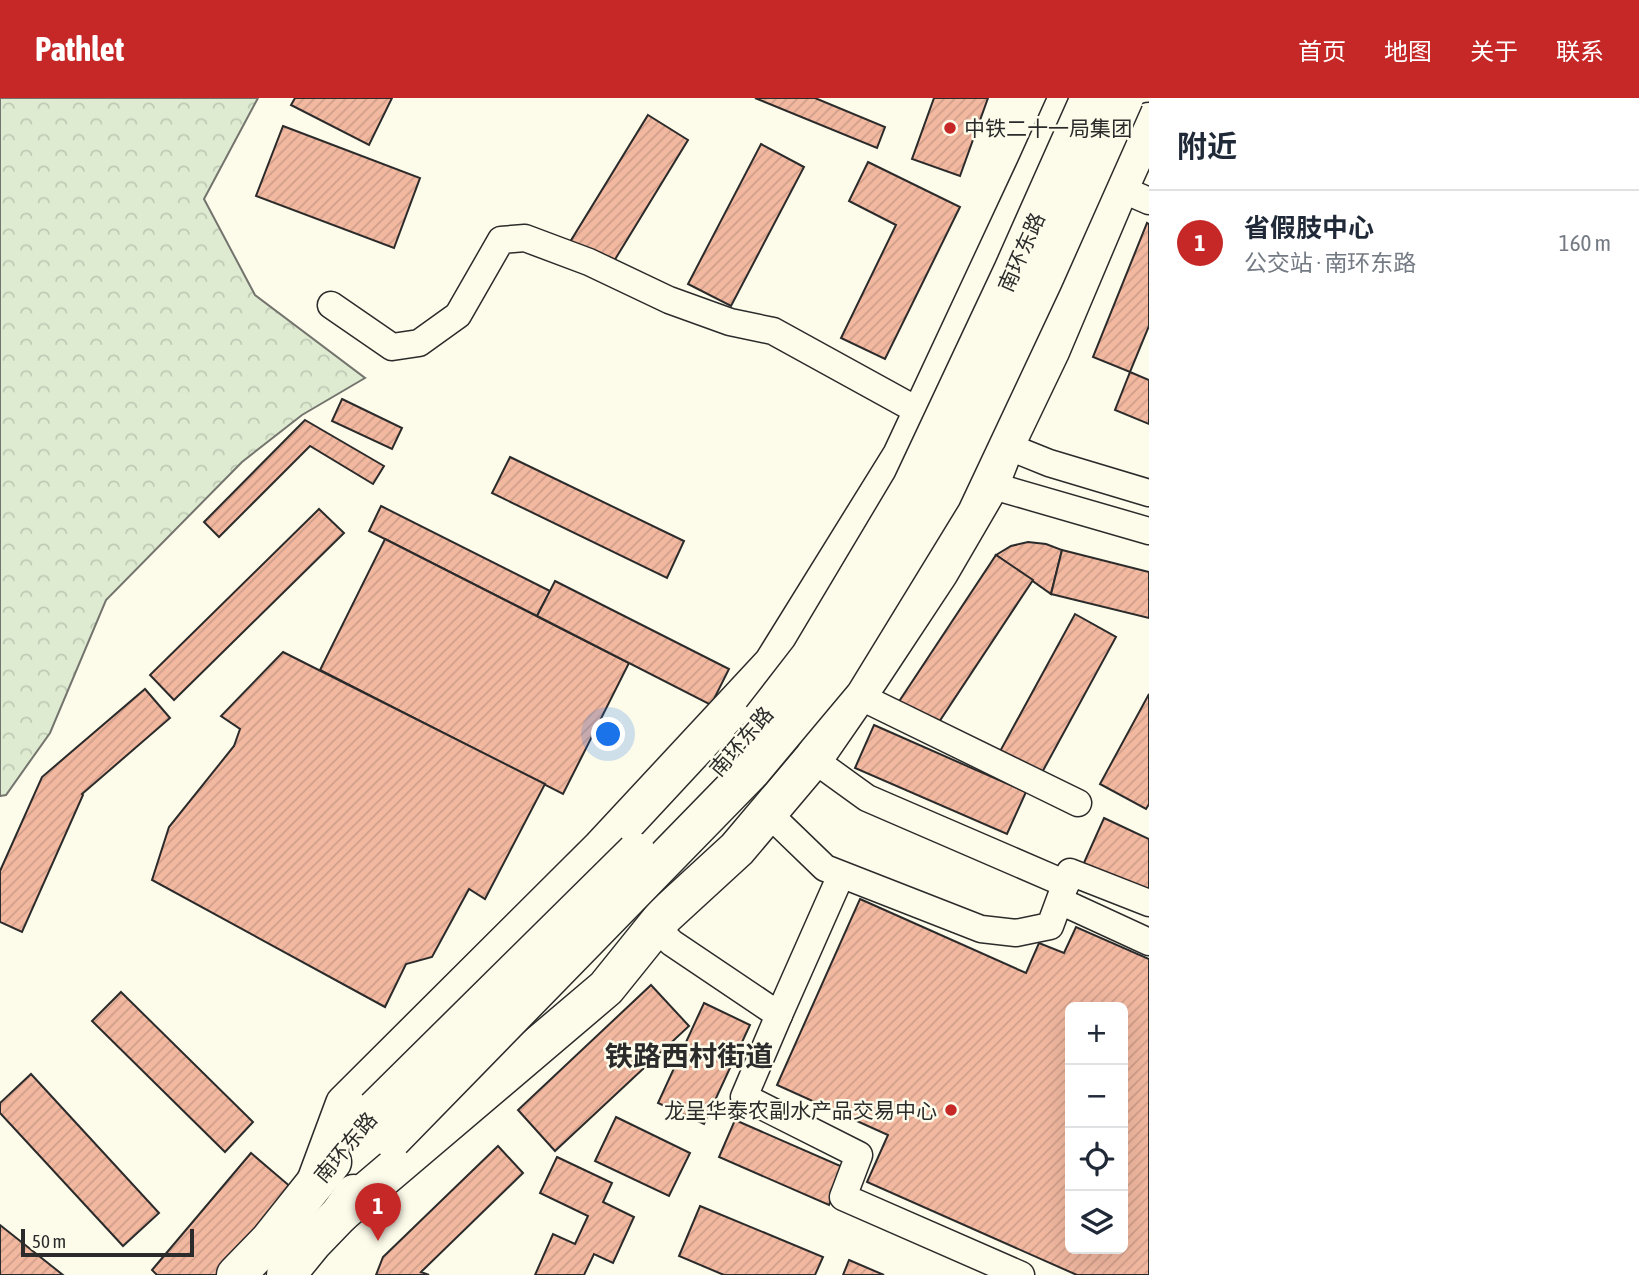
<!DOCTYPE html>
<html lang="zh">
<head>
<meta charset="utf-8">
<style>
	:root { --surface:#fff; --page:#f2f2f3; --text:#1f2937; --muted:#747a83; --line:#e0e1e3; --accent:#c62828 }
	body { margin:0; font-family:"Asap Condensed","Noto Sans SC",sans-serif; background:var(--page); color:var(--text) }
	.controls { position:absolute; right:21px; bottom:21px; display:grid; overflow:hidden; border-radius:10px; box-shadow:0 7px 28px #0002 }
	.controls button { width:63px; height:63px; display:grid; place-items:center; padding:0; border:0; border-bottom:2px solid var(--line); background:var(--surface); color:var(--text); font:35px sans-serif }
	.scale { position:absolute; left:21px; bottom:18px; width:173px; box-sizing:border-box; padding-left:7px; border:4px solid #2b2b2b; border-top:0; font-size:19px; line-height:24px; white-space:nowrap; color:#2b2b2b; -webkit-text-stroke:5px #fdfbea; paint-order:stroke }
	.you { position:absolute; left:609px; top:637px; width:24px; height:24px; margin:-18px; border:5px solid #fff; border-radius:50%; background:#1a73e8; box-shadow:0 0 0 10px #1a73e833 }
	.badge { display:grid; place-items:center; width:46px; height:46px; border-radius:50%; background:var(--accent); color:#fff; font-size:23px; font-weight:700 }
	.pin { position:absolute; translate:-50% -58px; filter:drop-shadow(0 2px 4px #0008) }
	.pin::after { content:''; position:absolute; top:37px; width:24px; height:21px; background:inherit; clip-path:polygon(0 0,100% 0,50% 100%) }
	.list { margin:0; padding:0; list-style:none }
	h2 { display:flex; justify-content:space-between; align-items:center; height:91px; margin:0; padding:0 28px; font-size:30px }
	h2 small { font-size:23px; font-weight:400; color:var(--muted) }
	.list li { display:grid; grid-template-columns:46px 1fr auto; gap:21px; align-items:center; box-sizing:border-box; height:105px; padding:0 28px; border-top:2px solid var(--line) }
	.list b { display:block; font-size:26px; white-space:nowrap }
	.list p { margin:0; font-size:23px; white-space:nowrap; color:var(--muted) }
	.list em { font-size:23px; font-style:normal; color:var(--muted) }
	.icon { flex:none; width:38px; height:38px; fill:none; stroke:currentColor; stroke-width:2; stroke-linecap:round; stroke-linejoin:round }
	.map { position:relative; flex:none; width:1149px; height:1177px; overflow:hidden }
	header { display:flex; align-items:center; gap:42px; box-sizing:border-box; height:98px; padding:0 35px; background:var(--accent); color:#fff }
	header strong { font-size:33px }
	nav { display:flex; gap:38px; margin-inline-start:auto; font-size:24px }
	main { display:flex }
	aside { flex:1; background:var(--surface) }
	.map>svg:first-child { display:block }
</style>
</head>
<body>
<header>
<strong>Pathlet</strong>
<nav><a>首页</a><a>地图</a><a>关于</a><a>联系</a></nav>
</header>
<main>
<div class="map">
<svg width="1149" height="1177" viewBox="0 0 1149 1177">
	<defs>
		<pattern id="forest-crowns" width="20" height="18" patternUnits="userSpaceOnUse" patternTransform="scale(1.75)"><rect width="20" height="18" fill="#deebd1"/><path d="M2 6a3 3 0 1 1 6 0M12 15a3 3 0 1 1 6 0" fill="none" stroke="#bfcab4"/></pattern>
		<pattern id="building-hatch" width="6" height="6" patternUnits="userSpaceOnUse" patternTransform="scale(1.75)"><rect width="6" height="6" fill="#f2b8a0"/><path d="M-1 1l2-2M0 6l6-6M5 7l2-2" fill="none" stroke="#d09e8a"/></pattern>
	</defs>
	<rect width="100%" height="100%" fill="#fdfbea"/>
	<!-- forest -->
	<polygon fill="url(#forest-crowns)" stroke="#74746e" stroke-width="2" points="0,0 258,0 204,101 255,197 365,280 302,317 242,364 106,502 50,635 6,697 0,698"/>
	<!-- building -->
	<g fill="url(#building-hatch)" stroke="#2b2b2b" stroke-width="2" fill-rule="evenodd">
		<polygon points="295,0 392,0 369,47 291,7"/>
		<polygon points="755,0 815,0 885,29 877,50"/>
		<polygon points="934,0 988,0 960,78 912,61"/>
		<polygon points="648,17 688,42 611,168 570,144"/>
		<polygon points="283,28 420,80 394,150 256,98"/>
		<polygon points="761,46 804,69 731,208 688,186"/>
		<polygon points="868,64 960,109 885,261 841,240 896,127 849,103"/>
		<polygon points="1147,125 1149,126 1149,228 1130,274 1093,259"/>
		<polygon points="1130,274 1149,282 1149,326 1115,312"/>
		<polygon points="342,301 402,330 392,351 332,323"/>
		<polygon points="305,322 384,368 373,386 310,348 219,439 204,424"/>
		<polygon points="510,359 684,443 667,480 492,395"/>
		<polygon points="381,408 550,493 537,518 369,433"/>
		<polygon points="319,411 344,435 174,602 150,577"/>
		<polygon points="385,441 629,565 563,696 320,572"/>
		<polygon points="1028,444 1046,446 1062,452 1051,496 996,457 1011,448"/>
		<polygon points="1062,452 1149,474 1149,520 1051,496"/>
		<polygon points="996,457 1033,482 935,630 898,605"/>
		<polygon points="555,483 729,571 711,607 537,518"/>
		<polygon points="1075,516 1116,539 1039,680 998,657"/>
		<polygon points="283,554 545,686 485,801 469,791 432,859 406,866 385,909 152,782 169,729 234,648 240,631 221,618"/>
		<polygon points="145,591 170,620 82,696 83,697 22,834 0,824 0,773 42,679"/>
		<polygon points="1149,596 1149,706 1146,711 1100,686"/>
		<polygon points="874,627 1026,694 1007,736 855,670"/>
		<polygon points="1104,720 1149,741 1149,796 1083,767"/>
		<path d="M860,801L1026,875L1039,845L1064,855L1076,829L1149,861V1177H1077L867,1084L888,1037L777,987ZM1070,909H1123V1151H1070Z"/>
		<polygon points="651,887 689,928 555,1053 518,1012"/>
		<polygon points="121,894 253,1024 225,1054 92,923"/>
		<polygon points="704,905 750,927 704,1026 658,1005"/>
		<polygon points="31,976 159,1115 123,1148 0,1015 0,1005"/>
		<polygon points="616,1019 690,1055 669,1098 595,1063"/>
		<polygon points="735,1022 845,1070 829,1107 719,1059"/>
		<polygon points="498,1048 523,1075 421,1174 429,1177 376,1177 383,1159"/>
		<polygon points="251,1055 292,1090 218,1177 157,1177 152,1172"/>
		<polygon points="557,1059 612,1085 603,1104 634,1119 613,1165 594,1156 584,1177 535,1177 553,1136 575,1146 588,1118 540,1095"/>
		<polygon points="700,1108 823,1159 815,1177 724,1177 679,1158"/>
		<polygon points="0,1127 63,1177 0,1177"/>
		<polygon points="849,1162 884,1177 843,1177"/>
	</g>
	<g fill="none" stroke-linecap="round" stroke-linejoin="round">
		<!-- minor casing -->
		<g stroke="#2b2b2b" stroke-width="29">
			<g id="minor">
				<polyline points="1119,90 1149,103"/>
				<polyline points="331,207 392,249 419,245 458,217 501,142 525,140 589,164 669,202 730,224 773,233 922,315 936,321"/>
				<polyline points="992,342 1049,365 1149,395"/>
				<polyline points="976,383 1149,433"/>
				<polyline points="857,597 1078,705"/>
				<polyline points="813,661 867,700 1066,786"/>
				<polyline points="768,715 825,770 981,831 1016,835 1050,828 1070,774 1149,805"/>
				<polyline points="1060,803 1149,844"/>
				<polyline points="655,829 672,845 779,917 841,777"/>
				<polyline points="779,917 744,999 859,1057 843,1099 1021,1177"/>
			</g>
		</g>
		<!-- highway casing -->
		<g stroke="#2b2b2b" stroke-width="41">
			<g id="highway">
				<polyline points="316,1084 345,1006 602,750 773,566 902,358 1036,71 1068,0"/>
				<polyline points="340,1116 606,890 664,818 737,751 813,661 869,580 939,474 989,388 1005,347 1050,253 1119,90 1149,24"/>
				<polyline points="236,1177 269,1143 332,1064"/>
				<polyline points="286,1177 313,1144 340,1116 354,1096"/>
			</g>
		</g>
		<!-- minor -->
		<use href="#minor" stroke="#fdfbea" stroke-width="26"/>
		<!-- highway -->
		<use href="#highway" stroke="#fdfbea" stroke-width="38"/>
		<!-- highway-bridge casing -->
		<g stroke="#2b2b2b" stroke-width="41" stroke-linecap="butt">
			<g id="highway-bridge">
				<polyline points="762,621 810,559 912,388 1013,173 1090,0"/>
				<polyline points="376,1011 636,754"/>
				<polyline points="392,1041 751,673 833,575 942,397 1043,182 1124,0"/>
			</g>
		</g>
		<!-- highway-bridge -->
		<use href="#highway-bridge" stroke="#fdfbea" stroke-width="38"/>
	</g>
	<!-- markers -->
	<g fill="#c62828" stroke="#fdfbea" stroke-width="2.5">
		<circle cx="950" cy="30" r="7"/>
		<circle cx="951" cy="1012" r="7"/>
	</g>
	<g text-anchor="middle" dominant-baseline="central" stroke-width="5" stroke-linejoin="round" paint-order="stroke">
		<!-- poi labels -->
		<g font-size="21" fill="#2b2b2b" stroke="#fdfbea" text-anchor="start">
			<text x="964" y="30">中铁二十一局集团</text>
			<text x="937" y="1012" text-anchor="end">龙呈华泰农副水产品交易中心</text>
		</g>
		<!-- street labels -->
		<g font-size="21" fill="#2b2b2b" stroke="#fdfbea">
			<text transform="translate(1021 154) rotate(-66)">南环东路</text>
			<text transform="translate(741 643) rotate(-49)">南环东路</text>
			<text transform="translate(345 1049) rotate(-50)">南环东路</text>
		</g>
		<!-- district labels -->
		<g font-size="28" font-weight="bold" fill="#2b2b2b" stroke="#fdfbea">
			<text x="689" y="958">铁路西村街道</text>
		</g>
	</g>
</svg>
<div class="controls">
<button>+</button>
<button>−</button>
<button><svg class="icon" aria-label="locate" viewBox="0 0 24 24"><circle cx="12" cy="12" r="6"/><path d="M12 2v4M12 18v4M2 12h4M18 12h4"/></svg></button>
<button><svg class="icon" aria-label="layers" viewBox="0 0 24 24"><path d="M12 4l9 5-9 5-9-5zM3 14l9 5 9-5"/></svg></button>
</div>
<div class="scale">50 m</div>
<div class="you"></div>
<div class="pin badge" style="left:378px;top:1143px">1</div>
</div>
<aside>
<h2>附近<small></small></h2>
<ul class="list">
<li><span class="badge">1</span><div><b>省假肢中心</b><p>公交站 · 南环东路</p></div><em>160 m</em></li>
</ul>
</aside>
</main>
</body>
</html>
